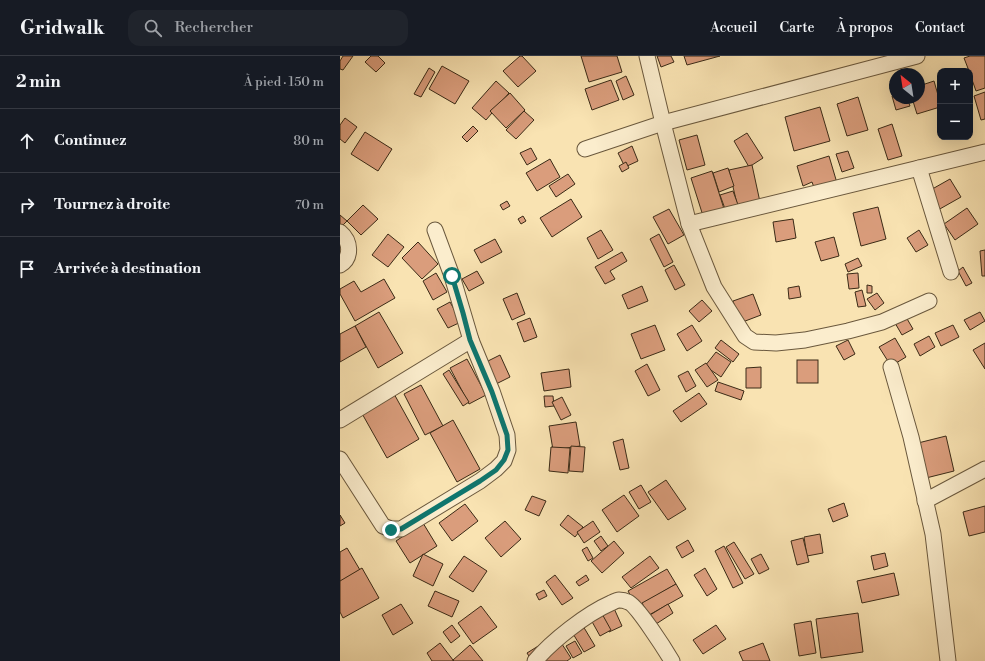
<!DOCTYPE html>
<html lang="fr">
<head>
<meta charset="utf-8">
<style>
	:root { --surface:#171b24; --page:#20242c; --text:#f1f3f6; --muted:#9ea1a6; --line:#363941 }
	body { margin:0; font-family:"Libre Bodoni",serif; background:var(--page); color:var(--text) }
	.controls { position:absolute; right:12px; top:12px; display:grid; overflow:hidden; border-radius:8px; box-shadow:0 4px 16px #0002 }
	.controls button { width:36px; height:36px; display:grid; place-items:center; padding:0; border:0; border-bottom:1px solid var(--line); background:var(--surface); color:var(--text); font:20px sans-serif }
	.compass { position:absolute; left:549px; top:12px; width:36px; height:36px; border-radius:50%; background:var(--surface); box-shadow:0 4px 16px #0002; rotate:330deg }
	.stop { position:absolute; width:12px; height:12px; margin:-9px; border:3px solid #0f766e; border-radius:50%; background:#fff }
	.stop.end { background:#0f766e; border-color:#fff; box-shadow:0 1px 4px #0008 }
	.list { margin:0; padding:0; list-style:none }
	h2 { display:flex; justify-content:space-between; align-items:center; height:52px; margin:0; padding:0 16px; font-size:17px }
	h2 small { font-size:13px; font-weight:400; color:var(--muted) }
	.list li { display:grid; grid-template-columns:26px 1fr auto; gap:12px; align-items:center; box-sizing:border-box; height:64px; padding:0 16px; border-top:1px solid var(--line) }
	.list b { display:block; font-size:15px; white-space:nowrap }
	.list em { font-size:13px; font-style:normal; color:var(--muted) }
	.icon { flex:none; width:22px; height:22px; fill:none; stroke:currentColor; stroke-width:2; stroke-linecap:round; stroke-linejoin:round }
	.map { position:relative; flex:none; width:645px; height:605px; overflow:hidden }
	header { display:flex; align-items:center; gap:24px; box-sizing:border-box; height:56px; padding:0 20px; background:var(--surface); border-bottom:1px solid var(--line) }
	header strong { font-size:19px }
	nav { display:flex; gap:22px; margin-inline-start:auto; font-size:14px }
	.search { width:280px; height:36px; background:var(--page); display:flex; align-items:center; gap:10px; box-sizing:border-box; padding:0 14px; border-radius:12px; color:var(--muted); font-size:15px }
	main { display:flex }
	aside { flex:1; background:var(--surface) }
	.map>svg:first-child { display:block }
</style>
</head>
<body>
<header>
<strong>Gridwalk</strong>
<div class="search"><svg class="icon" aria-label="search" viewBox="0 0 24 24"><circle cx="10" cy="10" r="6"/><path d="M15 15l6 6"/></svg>Rechercher</div>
<nav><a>Accueil</a><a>Carte</a><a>À propos</a><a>Contact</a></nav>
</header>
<main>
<aside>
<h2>2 min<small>À pied · 150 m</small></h2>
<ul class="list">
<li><svg class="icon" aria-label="ahead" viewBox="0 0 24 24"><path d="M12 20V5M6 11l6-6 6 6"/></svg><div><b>Continuez</b></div><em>80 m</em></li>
<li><svg class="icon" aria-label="right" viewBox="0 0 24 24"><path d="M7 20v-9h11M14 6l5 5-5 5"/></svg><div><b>Tournez à droite</b></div><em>70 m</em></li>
<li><svg class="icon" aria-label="arrive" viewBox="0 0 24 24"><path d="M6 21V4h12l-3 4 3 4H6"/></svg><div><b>Arrivée à destination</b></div></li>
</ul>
</aside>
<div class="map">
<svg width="645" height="605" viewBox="0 0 645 605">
	<rect width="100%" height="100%" fill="#f9e3b2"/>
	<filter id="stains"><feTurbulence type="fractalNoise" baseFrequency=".005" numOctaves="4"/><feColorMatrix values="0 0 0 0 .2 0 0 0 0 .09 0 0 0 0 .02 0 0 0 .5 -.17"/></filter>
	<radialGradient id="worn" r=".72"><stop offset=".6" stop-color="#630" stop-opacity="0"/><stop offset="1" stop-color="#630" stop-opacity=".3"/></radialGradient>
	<!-- building -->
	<g fill="#da9d7c" stroke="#3a2a16">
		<polygon points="3,0 13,0 3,14 0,13 0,5"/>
		<polygon points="31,0 38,0 45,7 36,16 25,6"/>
		<polygon points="180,0 182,0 196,15 178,31 163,15"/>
		<polygon points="241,0 277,0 282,16 249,26"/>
		<polygon points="317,0 331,0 334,6 321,11"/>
		<polygon points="344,0 380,0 347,9"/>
		<polygon points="630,0 645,0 645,32 636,35 630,18 630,15 629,15 624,2"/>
		<polygon points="102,10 129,25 115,48 89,33"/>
		<polygon points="89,12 95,16 81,41 74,38"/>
		<polygon points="286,20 294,39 283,44 276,25"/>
		<polygon points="271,24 279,44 252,54 245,33"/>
		<polygon points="156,25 169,37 146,64 132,52"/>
		<polygon points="594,25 600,46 600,51 577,58 572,42 579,42 579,30"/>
		<polygon points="645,36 645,63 641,64 634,40"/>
		<polygon points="170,37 185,54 166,72 150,55"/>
		<polygon points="555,39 555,42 567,42 570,50 556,54 552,40"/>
		<polygon points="518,41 528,74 507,80 497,48"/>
		<polygon points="480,51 490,85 454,95 445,61"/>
		<polygon points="184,55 194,64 176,83 166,74"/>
		<polygon points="5,62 17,71 5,87 0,83 0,69"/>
		<polygon points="552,68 562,100 548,104 538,73"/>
		<polygon points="133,70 138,75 127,86 122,81"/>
		<polygon points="25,76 52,93 38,115 11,98"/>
		<polygon points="407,77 423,102 409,111 394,85"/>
		<polygon points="357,79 365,109 347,114 339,84"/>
		<polygon points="292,90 298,105 285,111 278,97"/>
		<polygon points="191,92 197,103 187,109 180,97"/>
		<polygon points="508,95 514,112 502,116 496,98"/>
		<polygon points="489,100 497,127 475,134 472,126 463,130 457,110"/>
		<polygon points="210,103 220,121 197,135 186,117"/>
		<polygon points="286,106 289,112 282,116 279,110"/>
		<polygon points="412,109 420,146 398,152 389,114"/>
		<polygon points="388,112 394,130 379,136 373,117"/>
		<polygon points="372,115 385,156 364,163 351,122"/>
		<polygon points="228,118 235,128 216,141 209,130"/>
		<polygon points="610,123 621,141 598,154 587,136"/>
		<polygon points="393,135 401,157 388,161 380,139"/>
		<polygon points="231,143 242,161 212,181 200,162"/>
		<polygon points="167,145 170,150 163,154 160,149"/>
		<polygon points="23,149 38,163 21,179 7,165"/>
		<polygon points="538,151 546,183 521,190 513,157"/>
		<polygon points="627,152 638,168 615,184 604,168"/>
		<polygon points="329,153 344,179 328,188 313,161"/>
		<polygon points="0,159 7,165 0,172"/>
		<polygon points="183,160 186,165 181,168 178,163"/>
		<polygon points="453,163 456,182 436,186 433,166"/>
		<polygon points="261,174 273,194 258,203 247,182"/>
		<polygon points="579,174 588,189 576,196 567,182"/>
		<polygon points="48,178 64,191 48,211 32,199"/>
		<polygon points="319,178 333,206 324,211 310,183"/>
		<polygon points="494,181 499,200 481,205 475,186"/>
		<polygon points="155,183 162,196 141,207 134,194"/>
		<polygon points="78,186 98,208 82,223 62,202"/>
		<polygon points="645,194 645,220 642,220 640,195"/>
		<polygon points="282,196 287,205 270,215 275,223 265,228 255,211"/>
		<polygon points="518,202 522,210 508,216 505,208"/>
		<polygon points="334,209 345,229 335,234 325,214"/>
		<polygon points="623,211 632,227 626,230 618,215"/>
		<polygon points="137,215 144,227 129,235 122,223"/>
		<polygon points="96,217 107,236 93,244 83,225"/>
		<polygon points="518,217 519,232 509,233 507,218"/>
		<polygon points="44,223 55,242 15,265 0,238 0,233 14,225 21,236"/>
		<polygon points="527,229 532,230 532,237 527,237"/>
		<polygon points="302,230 308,245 288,253 282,239"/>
		<polygon points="459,230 461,241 449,243 448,232"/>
		<polygon points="522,234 526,250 518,251 515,236"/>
		<polygon points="177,237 185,258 172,264 163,243"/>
		<polygon points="537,237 544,247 535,254 527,243"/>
		<polygon points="413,238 421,259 400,267 393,245"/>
		<polygon points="362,244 372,255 359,266 349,255"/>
		<polygon points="110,246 121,266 108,272 97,253"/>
		<polygon points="39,256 63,297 38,312 15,270"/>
		<polygon points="640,256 645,265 630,274 624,264"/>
		<polygon points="566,261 573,273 562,279 555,267"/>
		<polygon points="190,262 197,281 184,286 177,267"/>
		<polygon points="315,269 325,294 301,303 291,278"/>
		<polygon points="352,269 362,285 347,295 337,278"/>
		<polygon points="613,269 619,281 601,290 595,277"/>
		<polygon points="15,270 26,291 0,306 0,278"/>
		<polygon points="589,280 595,291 580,300 574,288"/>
		<polygon points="555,282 566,301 551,310 539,291"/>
		<polygon points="381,284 399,298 393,306 375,292"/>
		<polygon points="508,284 515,298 504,304 496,290"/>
		<polygon points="645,287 645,313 633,294"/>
		<polygon points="376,296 391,306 381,321 365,310"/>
		<polygon points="160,299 170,321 156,328 146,306"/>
		<polygon points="127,303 146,339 129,348 110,312"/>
		<rect x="457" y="304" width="21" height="23"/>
		<polygon points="366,307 378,324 367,331 355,314"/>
		<polygon points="307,308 320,334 308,340 295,315"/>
		<polygon points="421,311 421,332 406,332 406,312"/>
		<polygon points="229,313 231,331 204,335 201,317"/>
		<polygon points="109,314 129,346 123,350 103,318"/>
		<polygon points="348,315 356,330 346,336 338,320"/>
		<polygon points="378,326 404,335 401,344 375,335"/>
		<polygon points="81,329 103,370 85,379 64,338"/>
		<polygon points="53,336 79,383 47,402 20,354"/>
		<polygon points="359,337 367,348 341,366 333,355"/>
		<polygon points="204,340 213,340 214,350 205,351"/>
		<polygon points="222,341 231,359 221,364 212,346"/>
		<polygon points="113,364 140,413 117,426 90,377"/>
		<polygon points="236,366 240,390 213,394 209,370"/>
		<polygon points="606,380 614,415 582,423 574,388"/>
		<polygon points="283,383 289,412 280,414 273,386"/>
		<polygon points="231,390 245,391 243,416 229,415"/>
		<polygon points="211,391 230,392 228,417 209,415"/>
		<polygon points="326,424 346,453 328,464 308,436"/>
		<polygon points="301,429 311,446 299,453 289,436"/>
		<polygon points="284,439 299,460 277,476 262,454"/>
		<polygon points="192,440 206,445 199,460 185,454"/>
		<polygon points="504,447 508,460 493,466 488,453"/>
		<polygon points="125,448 138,465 112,485 99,467"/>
		<polygon points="645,450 645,476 629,480 623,456"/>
		<polygon points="0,459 5,467 0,470"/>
		<polygon points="228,459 243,471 235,481 220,469"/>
		<polygon points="165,465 181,483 161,501 145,482"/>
		<polygon points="253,465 260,476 244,487 237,476"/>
		<polygon points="83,467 97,490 70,507 56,485"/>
		<polygon points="480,478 483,497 467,500 464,481"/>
		<polygon points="261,480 268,490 261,495 254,485"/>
		<polygon points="463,482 469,506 457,509 451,485"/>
		<polygon points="348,484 354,495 342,502 336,491"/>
		<polygon points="274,485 284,497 262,517 251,505"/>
		<polygon points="394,486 414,518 405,523 386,491"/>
		<polygon points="384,490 403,527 393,532 375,495"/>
		<polygon points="247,491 253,502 248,505 242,494"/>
		<polygon points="7,492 20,514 0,526 0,496"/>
		<polygon points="545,497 548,510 534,514 531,500"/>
		<polygon points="83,498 103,508 93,530 73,520"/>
		<polygon points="421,498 429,513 419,518 411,503"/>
		<polygon points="124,500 147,515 133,536 109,521"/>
		<polygon points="310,500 319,512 291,532 282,521"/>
		<polygon points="22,512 39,542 3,562 0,556 0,525"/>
		<polygon points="365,512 377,533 367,540 354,519"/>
		<polygon points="327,513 336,528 297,551 288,535"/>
		<polygon points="554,517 559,539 522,547 517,525"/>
		<polygon points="215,519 233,542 222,549 206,526"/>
		<polygon points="246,519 249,524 239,530 236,526"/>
		<polygon points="336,528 343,540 309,559 302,547"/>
		<polygon points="204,534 207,540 199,544 196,538"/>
		<polygon points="95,535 119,545 112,561 88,550"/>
		<polygon points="61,548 73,567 53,579 42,559"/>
		<polygon points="272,548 282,570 269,576 258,554"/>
		<polygon points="328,548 333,557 316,568 310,559"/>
		<polygon points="141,550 157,571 133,588 118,567"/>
		<polygon points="261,556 271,574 260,580 250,562"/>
		<polygon points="518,557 523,596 481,602 476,563"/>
		<polygon points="237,560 255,590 244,596 226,566"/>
		<polygon points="471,565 476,597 459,600 454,568"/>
		<polygon points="112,569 120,580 111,587 103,576"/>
		<polygon points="376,569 386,583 363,598 353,584"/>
		<polygon points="216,579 231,602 227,605 192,605 187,597"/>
		<polygon points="235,585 242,597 233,602 226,590"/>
		<polygon points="100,587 113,604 113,605 92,605 87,597"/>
		<polygon points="423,587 430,605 403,605 399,596"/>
		<polygon points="130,589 143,605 114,605 113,604"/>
	</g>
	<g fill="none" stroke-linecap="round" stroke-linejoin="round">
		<!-- street casing -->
		<g stroke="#6a583d" stroke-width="17">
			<g id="street">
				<polyline points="307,0 323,67 349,168 374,231 405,280 414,286 436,287 465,284 508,275 542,266 589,245"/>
				<polyline points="245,93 323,67 577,0"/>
				<polyline points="579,112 611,216"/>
				<polyline points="349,168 645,96"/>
				<path d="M0,176C11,185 12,202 0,209"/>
				<polyline points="551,311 571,381 593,478 608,605"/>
				<polyline points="0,364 131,284"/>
				<polyline points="0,403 43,470 51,473 61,473 140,425 156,413 164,405 168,394 167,379 152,335 131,284 123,257 112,220 95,174"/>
				<polyline points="585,445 645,413"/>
				<path d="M195,605C212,585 246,558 271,547C273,546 277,544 279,544C281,544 286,545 288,546C297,549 326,595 332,605"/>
			</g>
		</g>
		<!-- street -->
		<use href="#street" stroke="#fbedcd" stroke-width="15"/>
	</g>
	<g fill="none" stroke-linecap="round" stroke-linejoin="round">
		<!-- route -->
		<polyline stroke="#0f766e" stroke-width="5" points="51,474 61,473 140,425 156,414 164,404 168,394 167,379 152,336 130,284 123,257 112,220"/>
	</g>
	<rect width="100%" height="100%" filter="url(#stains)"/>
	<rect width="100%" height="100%" fill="url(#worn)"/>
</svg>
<div class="controls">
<button>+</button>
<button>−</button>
</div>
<svg class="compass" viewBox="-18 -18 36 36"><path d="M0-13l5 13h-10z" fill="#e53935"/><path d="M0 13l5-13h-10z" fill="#9ea1a6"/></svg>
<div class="stop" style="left:112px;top:220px"></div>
<div class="stop end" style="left:51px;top:474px"></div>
</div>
</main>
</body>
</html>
